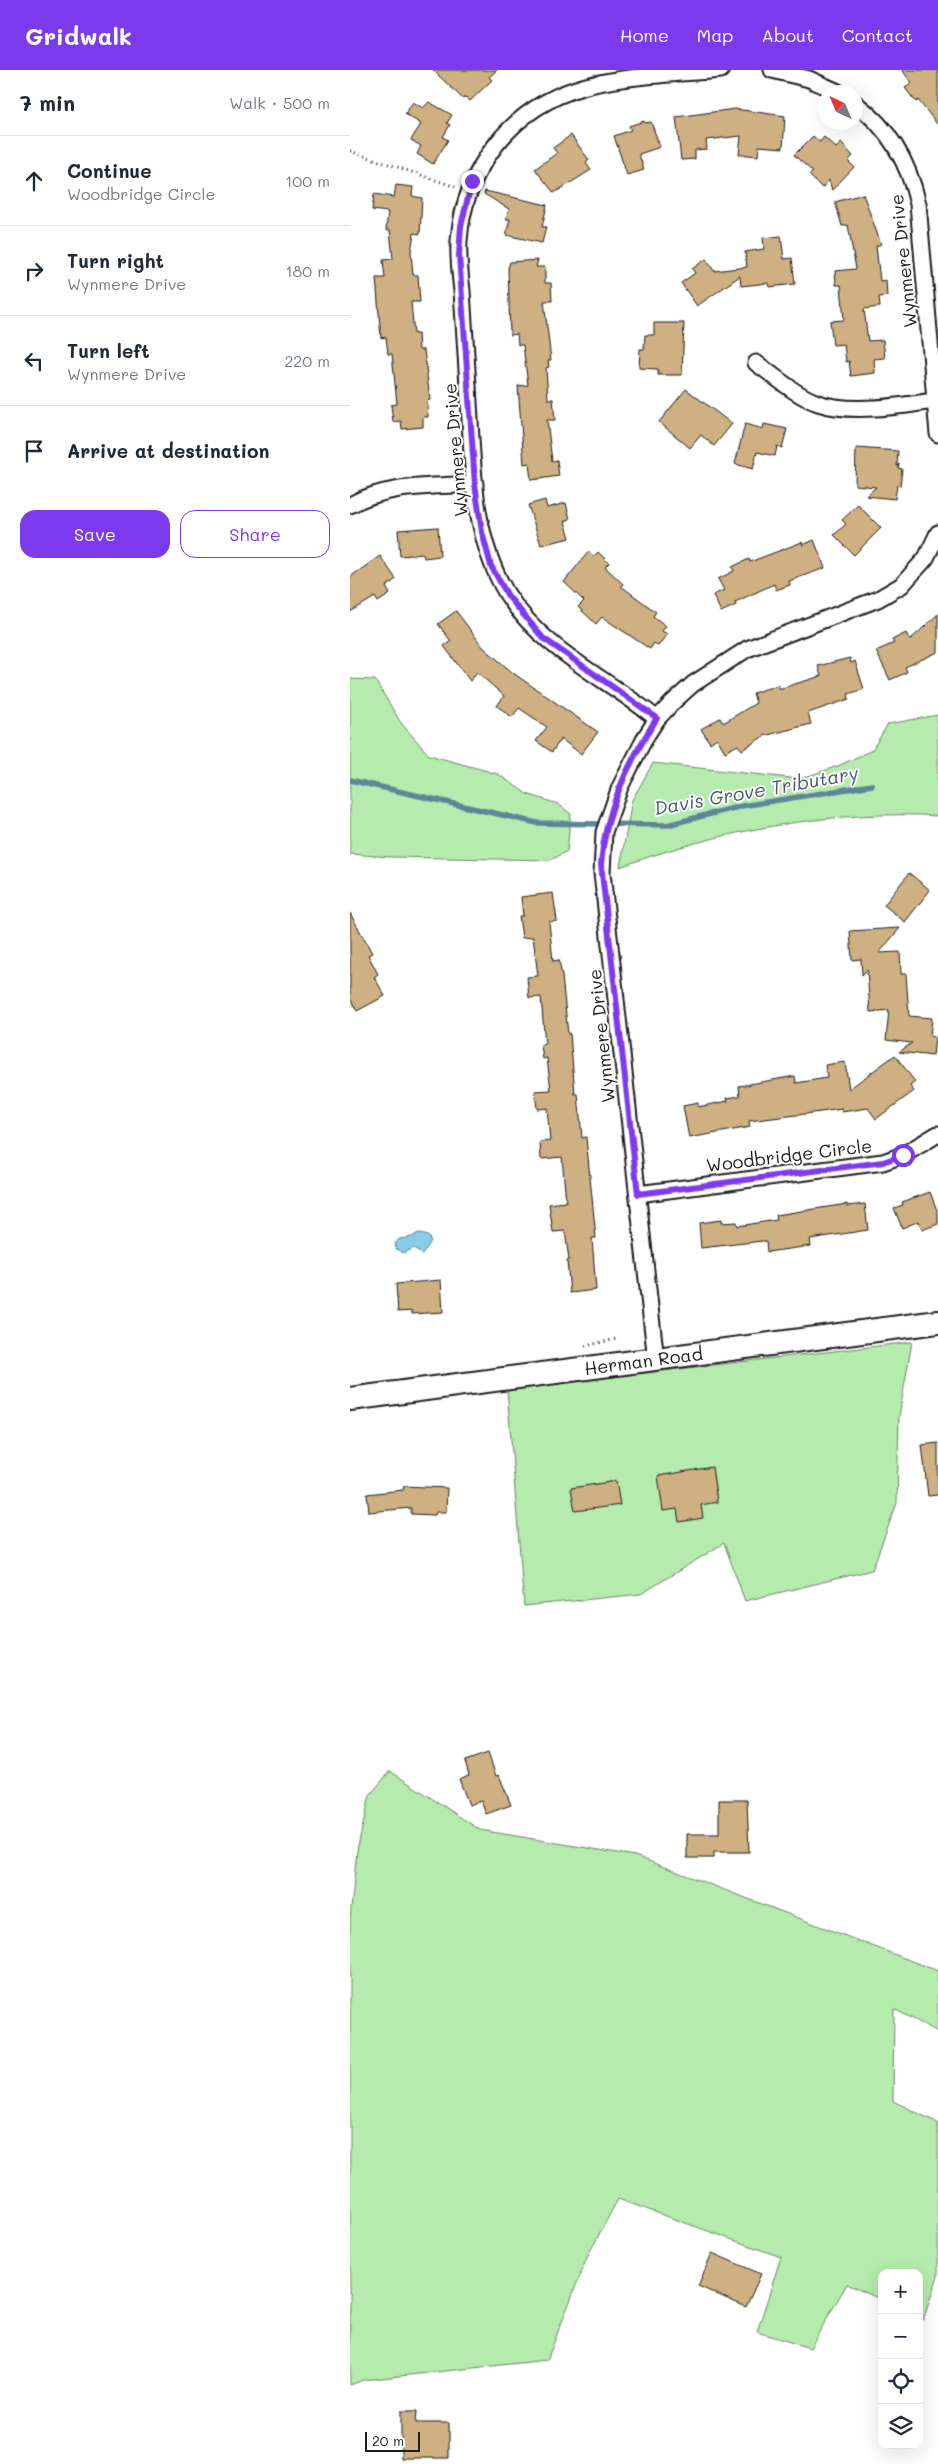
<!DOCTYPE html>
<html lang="en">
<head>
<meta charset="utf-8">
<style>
	:root { --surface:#fff; --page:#f2f2f3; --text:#1f2937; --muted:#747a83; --line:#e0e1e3; --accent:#7c3aed }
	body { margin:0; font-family:Mali,sans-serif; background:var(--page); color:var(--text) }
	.controls { position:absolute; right:15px; bottom:15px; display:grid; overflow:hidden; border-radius:10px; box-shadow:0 5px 20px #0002 }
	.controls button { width:45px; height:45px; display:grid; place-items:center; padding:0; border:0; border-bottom:1px solid var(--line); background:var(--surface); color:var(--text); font:25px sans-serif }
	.compass { position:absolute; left:468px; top:15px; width:45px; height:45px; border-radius:50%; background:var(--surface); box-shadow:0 5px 20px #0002; rotate:316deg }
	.scale { position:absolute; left:15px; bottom:12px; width:55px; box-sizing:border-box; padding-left:5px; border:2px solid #1c1c1c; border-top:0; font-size:14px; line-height:18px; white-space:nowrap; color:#1c1c1c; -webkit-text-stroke:4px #fff; paint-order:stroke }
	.stop { position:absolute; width:15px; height:15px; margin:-11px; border:4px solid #7c3aed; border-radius:50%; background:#fff }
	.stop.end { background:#7c3aed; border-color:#fff; box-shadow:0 1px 5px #0008 }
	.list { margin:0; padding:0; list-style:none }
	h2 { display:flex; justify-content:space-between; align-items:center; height:65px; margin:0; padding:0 20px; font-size:21px }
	h2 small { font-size:16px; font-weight:400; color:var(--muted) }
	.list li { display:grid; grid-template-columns:32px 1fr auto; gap:15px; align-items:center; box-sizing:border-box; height:90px; padding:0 20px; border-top:1px solid var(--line) }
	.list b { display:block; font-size:19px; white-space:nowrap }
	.list p { margin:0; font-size:16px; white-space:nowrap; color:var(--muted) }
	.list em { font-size:16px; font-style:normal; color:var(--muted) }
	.actions { display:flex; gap:10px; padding:15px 20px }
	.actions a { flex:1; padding:11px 0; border:1px solid var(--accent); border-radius:15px; text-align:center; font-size:18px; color:var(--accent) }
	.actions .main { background:var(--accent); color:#fff }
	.icon { flex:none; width:28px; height:28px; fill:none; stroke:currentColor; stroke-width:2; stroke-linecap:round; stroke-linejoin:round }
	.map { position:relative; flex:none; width:588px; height:2394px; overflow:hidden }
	header { display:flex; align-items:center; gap:30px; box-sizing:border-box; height:70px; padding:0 25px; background:var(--accent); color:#fff }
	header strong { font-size:24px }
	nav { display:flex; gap:28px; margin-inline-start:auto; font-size:18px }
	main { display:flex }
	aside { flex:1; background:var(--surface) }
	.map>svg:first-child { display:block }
</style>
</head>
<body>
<header>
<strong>Gridwalk</strong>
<nav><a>Home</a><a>Map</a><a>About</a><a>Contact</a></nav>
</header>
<main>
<aside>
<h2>7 min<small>Walk · 500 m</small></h2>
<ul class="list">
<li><svg class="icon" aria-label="ahead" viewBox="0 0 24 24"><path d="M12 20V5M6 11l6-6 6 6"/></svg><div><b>Continue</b><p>Woodbridge Circle</p></div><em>100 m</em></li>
<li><svg class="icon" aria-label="right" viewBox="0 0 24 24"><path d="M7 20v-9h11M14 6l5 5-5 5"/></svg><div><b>Turn right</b><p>Wynmere Drive</p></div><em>180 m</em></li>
<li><svg class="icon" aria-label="left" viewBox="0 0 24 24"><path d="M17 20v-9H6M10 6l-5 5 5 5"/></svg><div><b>Turn left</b><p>Wynmere Drive</p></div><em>220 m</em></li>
<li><svg class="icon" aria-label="arrive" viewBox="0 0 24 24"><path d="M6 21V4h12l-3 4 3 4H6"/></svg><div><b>Arrive at destination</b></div></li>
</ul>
<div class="actions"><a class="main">Save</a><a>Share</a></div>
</aside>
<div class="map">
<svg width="588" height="2394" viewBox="0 0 588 2394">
	<rect width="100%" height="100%" fill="#fff"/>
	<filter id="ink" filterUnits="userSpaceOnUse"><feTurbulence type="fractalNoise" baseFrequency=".02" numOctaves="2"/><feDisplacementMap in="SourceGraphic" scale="10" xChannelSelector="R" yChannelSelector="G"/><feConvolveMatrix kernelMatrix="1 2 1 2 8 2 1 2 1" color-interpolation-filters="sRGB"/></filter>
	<g filter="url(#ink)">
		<!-- green -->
		<g fill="#b5ebad" stroke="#688464">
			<polygon points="0,609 25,610 51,653 79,685 148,704 177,724 208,734 221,744 217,781 201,790 40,787 0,784"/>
			<path d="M588,645V746C486,739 366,761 270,797L282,730L303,693L449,709L488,696L522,680L538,654Z"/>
			<polygon points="562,1272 549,1346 547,1433 522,1500 395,1531 374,1473 291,1524 174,1536 157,1319"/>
			<polygon points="40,1701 130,1760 285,1786 588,1901 588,1962 544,1939 543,2031 588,2053 588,2206 573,2250 569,2248 569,2203 532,2203 532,2230 497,2214 460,2278 407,2262 431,2187 268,2129 238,2185 197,2290 13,2310 0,2315 0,1849 7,1780 20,1725"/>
		</g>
		<!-- water -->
		<polygon fill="#88cce9" stroke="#5d8697" points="68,1163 78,1166 81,1171 72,1185 64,1178 54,1183 46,1179 45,1174 49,1169 62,1167"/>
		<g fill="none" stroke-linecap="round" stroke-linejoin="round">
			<!-- stream -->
			<polyline stroke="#5d8697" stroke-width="5.5" points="0,710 187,753 317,755 392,736 522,715"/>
		</g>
		<!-- building -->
		<g fill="#ceb082" stroke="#1c1c1c">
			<polygon points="83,0 147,0 139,7 142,10 120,31 115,26 113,29"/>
			<polygon points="552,0 588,0 588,55 568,30 566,32 555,18 562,13"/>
			<polygon points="63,32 73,38 79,32 102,45 97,53 100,55 93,67 98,70 83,94 67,84 71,76 61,70 71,54 55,44"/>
			<polygon points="385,39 435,46 433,78 409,76 408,86 389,84 391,66 356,70 357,79 345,80 345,89 331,90 326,47"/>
			<polygon points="294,51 295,53 301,52 310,77 289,84 294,100 277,105 264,66 281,60 279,56"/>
			<polygon points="221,65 239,90 236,93 241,100 204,123 185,99 207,83 203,78"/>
			<polygon points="463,66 470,72 474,67 486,78 491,73 503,86 498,91 504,97 482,120 479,110 472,118 459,105 463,102 444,85"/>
			<polygon points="46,115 63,117 62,126 72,128 70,164 64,163 61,182 63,205 68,205 70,232 61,232 64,264 68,264 69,280 74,280 80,330 77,331 78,347 73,347 73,357 52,359 51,351 43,352 41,335 47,334 42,284 38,284 36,267 31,268 26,208 35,208 33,190 43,189 40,160 36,160 38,142 22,140 24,124 44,127"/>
			<polygon points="135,121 197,135 192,157 196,157 192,173 156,165 160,149 156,149 159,139 134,124"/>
			<polygon points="513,124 531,174 526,176 530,211 536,210 537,226 529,227 530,237 514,239 518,271 533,270 535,288 524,289 525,303 501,306 499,291 496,292 494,274 483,275 480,251 494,250 491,215 486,215 485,201 506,199 498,155 492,156 485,132"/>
			<polygon points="431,166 434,189 442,188 445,214 419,217 418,213 391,216 390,206 347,236 331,213 345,203 342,199 356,189 364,201 397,197 395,182 414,179 413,168"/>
			<polygon points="188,190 186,197 195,197 195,213 201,213 202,231 194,231 201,290 198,290 199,297 196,298 198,329 203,329 205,350 197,350 202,391 207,390 209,406 181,410 179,393 174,394 168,316 178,315 173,275 168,275 167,264 160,265 158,198 160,192"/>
			<polygon points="304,253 334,253 332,305 308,305 308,299 289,298 290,279 294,279 295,265 304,265"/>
			<polygon points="336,319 382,354 364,376 351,365 340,378 309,352"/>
			<polygon points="395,354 413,359 414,354 437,359 432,378 427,376 425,386 407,382 403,399 385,394"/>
			<polygon points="506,378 548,381 547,396 549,394 548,398 552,399 550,416 547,415 545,429 516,426 526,417 505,415"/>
			<polygon points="195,430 197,438 216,433 220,449 215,451 220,468 191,475 178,435"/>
			<polygon points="508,435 531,458 504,485 484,465 496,454 492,450"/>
			<polygon points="88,457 90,486 74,488 73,484 50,486 48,460"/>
			<polygon points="464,470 475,498 439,511 440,515 426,520 424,514 385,532 386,535 371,542 363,525 374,520 368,509 384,501 382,497 399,489 400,492 452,472 453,475"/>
			<polygon points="239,481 244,486 248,482 259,493 255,497 273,514 271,516 306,542 303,546 316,556 312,561 317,564 308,576 304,573 300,579 252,547 246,554 228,537 234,531 214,512"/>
			<polygon points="30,486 46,509 36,517 40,524 28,532 25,527 0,542 0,507"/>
			<polygon points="106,541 133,577 163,603 248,662 231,684 211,669 202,682 186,671 197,657 169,638 162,647 147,636 154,626 127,602 120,611 94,576 101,571 88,554"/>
			<polygon points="588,544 588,582 555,597 557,602 540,610 526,581 544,573 542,570 556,563 560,570"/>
			<polygon points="500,588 501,593 505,591 514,619 498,624 499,629 458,643 461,654 414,666 392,680 388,675 375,682 367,668 360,673 351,659 370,648 372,652 375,652 406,633 403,623 428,615 429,618 432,618 471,606 468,596"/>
			<polygon points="559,803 580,820 555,852 534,835"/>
			<polygon points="203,823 207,851 199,852 203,891 209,890 212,906 218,964 220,964 225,1024 228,1024 232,1068 236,1067 246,1168 242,1168 246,1220 220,1223 217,1191 219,1190 215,1161 203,1162 199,1134 216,1132 212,1087 191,1089 190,1072 200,1071 197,1038 187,1039 185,1021 201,1020 197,988 193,989 191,975 195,974 191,927 179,928 177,907 188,906 183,867 172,868 169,846 173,846 171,827"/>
			<polygon points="0,843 22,883 18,885 28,904 24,907 35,926 7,941 0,928"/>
			<polygon points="550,858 529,883 550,882 551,904 556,904 559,946 582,948 580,966 585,967 583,986 549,982 562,973 536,970 539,940 520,942 517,900 512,905 511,889 502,890 500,861"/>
			<polygon points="545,985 565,1012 560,1016 564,1021 526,1049 518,1038 492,1042 492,1039 470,1042 399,1051 400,1057 339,1068 333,1036 348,1033 348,1037 378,1031 377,1028 390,1026 389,1016 445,1006 446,1013 477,1008 475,995 495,992 499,1019"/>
			<polygon points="580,1122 588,1143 588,1154 572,1160 569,1151 552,1158 544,1138 553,1135 552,1132"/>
			<polygon points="497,1134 497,1136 515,1134 518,1160 460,1169 461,1176 417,1182 416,1171 412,1171 351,1178 349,1153 371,1150 371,1153 386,1152 387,1156 427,1150 426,1145"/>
			<polygon points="91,1210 93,1242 62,1244 62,1241 48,1242 46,1214"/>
			<polygon points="588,1373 588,1425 578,1426 572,1375"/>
			<polygon points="362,1397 367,1432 351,1435 353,1448 329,1452 327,1439 313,1441 308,1406"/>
			<polygon points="266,1411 270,1435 225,1441 221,1418"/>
			<polygon points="54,1416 97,1418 96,1442 86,1442 85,1445 61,1444 61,1438 19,1442 17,1424 53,1420"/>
			<polygon points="138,1683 146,1706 149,1705 161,1735 136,1744 131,1731 119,1735 109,1709 119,1705 115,1691"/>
			<polygon points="369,1730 397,1730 399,1782 364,1782 364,1788 337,1788 337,1764 369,1764"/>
			<polygon points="362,2183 411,2204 396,2237 348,2216"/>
			<polygon points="51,2341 67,2341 66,2353 99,2353 99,2388 51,2388"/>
		</g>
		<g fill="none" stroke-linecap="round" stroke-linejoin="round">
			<!-- street casing -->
			<g stroke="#1c1c1c" stroke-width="19">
				<g id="street">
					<polyline points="422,0 459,9 488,22"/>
					<path d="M506,34C539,58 559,94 568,134L588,364"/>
					<path d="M406,293C426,307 445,325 468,333C500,344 551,336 584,331"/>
					<path d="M0,435C38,414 83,417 125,414"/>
					<path d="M307,649C257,608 192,580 157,524C120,463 123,386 118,316C116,284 114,252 112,221C110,204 108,187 109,171C114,97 164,35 236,16C279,5 327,4 371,0"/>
					<polyline points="288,1124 533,1092 553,1085 588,1064"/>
					<polyline points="306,1291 252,803 254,762 270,717 296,666 307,649 323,632 343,614 397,579 528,529 552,515 576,488 588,463"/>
				</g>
			</g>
			<!-- secondary casing -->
			<g stroke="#1c1c1c" stroke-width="26">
				<g id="secondary">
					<path id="s1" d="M0,1329L588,1252"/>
				</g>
			</g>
			<!-- path -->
			<g stroke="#1c1c1c" stroke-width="3" stroke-dasharray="1 4" stroke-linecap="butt">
				<polyline points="0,81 106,117"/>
				<polyline points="235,1276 266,1269"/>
			</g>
			<!-- street -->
			<use href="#street" stroke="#fff" stroke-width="15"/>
			<!-- secondary -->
			<use href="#secondary" stroke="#fff" stroke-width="22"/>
		</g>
	</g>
	<g fill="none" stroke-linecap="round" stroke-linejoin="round" filter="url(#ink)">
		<!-- route -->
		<path stroke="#7c3aed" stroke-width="6" d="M122,111L111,156L109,185L125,414L132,462L141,496L158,526L193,568L307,648C278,693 255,741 251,794L288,1124L533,1092L553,1085"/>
	</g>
	<g text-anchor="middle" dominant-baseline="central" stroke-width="4" stroke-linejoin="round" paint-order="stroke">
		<!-- street labels -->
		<g font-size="18" fill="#1c1c1c" stroke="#fff">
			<text transform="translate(553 191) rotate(-96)">Wynmere Drive</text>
			<text transform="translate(105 380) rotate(-95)">Wynmere Drive</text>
			<text transform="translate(251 966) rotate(-96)">Wynmere Drive</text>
			<text transform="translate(439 1085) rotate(-7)">Woodbridge Circle</text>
			<text stroke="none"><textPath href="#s1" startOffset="296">Herman Road</textPath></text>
		</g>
		<!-- water labels -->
		<g font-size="19" font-style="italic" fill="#425a64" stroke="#fff">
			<text transform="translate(406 720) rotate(-10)">Davis Grove Tributary</text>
		</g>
	</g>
</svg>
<div class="controls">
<button>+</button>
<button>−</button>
<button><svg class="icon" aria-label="locate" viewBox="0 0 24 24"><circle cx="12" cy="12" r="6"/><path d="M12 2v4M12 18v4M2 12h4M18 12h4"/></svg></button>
<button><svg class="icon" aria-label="layers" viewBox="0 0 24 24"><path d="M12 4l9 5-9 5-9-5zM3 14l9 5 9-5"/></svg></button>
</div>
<svg class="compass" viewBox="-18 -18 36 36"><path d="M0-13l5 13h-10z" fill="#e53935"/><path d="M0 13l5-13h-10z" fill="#747a83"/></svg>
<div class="scale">20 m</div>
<div class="stop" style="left:553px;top:1085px"></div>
<div class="stop end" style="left:122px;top:111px"></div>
</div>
</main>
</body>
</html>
